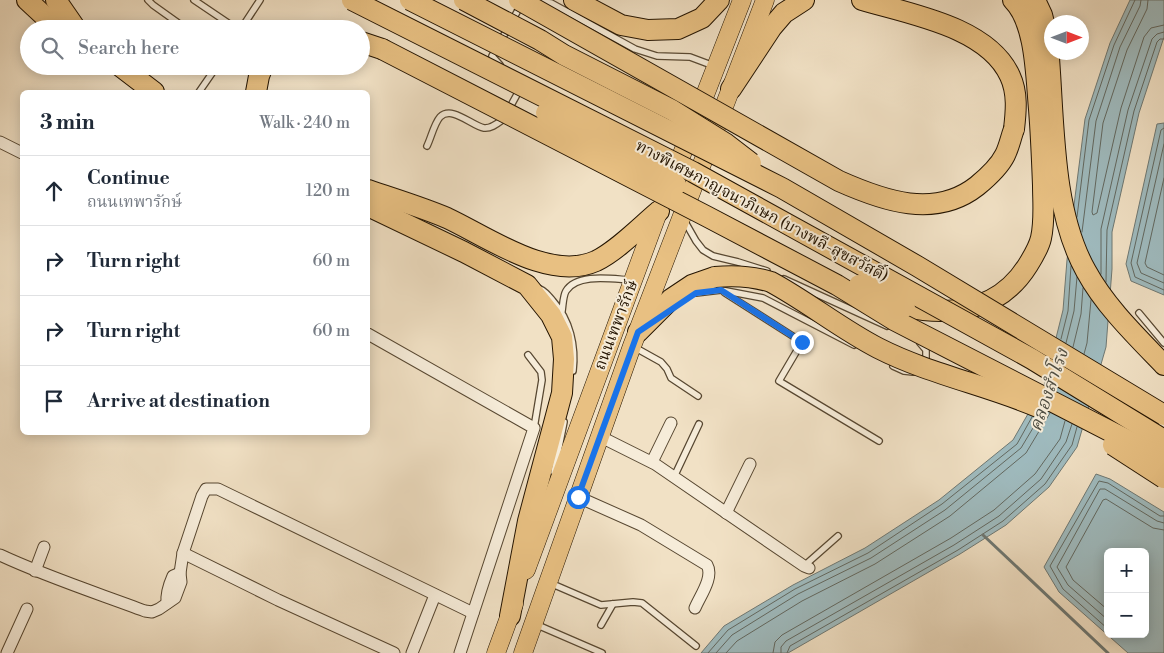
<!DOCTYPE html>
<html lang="en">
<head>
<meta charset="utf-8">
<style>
	:root { --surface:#fff; --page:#f2f2f3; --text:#1f2937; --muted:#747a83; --line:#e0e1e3 }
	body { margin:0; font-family:"Libre Bodoni","Noto Serif Thai",serif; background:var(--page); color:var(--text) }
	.controls { position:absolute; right:15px; bottom:15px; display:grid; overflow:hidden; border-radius:8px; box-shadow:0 2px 12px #0003 }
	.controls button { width:45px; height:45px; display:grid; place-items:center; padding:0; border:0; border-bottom:1px solid var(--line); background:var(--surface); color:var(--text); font:25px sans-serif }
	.compass { position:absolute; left:1044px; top:15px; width:45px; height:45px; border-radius:50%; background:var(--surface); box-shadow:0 2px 12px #0003; rotate:90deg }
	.stop { position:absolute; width:15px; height:15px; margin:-11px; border:4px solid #1a73e8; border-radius:50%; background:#fff }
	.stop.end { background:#1a73e8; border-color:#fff; box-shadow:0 1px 5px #0008 }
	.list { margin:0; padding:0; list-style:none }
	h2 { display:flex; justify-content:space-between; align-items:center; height:65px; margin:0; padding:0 20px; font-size:21px }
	h2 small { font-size:16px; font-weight:400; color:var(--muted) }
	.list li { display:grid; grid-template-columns:32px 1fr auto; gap:15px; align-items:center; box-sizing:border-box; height:70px; padding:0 20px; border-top:1px solid var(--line) }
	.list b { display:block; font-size:19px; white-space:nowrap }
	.list p { margin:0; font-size:16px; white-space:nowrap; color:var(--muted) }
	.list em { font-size:16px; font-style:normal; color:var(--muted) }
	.icon { flex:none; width:28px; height:28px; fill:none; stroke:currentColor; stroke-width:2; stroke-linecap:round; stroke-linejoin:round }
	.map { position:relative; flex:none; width:1164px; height:653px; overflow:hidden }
	.search { position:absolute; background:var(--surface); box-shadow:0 2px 12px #0003; left:20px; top:20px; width:350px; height:55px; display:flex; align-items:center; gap:12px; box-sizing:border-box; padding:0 18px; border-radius:28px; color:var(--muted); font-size:19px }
	.panel { position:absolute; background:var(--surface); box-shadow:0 2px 12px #0003; left:20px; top:90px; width:350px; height:345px; border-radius:8px }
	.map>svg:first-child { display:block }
</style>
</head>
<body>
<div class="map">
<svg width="1164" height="653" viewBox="0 0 1164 653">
	<rect width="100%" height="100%" fill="#f1e1c5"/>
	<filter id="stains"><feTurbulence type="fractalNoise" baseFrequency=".004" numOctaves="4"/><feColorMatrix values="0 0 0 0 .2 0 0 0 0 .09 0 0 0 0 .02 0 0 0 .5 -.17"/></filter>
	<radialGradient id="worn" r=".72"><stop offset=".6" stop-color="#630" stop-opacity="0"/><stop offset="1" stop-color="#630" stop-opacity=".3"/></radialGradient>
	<!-- water -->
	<g fill="#9fbbbf" stroke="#6e7873" fill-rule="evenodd">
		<polygon points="1130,0 1164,0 1164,37 1139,113 1112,232 1112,269 1106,347 1077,447 1049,487 1006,525 960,554 788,653 701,653 724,626 793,585 865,548 939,500 1013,440 1044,386 1063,310 1067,260 1085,119 1110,43"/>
		<polygon points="1164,123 1164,295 1131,281 1126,264 1157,124"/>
		<path d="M1096,474L1110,479L1164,512V653H1128L1059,592L1044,567ZM1108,552H1145V634H1108Z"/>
	</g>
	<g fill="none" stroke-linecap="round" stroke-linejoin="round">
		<!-- shore -->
		<g stroke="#626860" stroke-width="1">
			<polyline points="1148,0 1147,9 1127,50 1103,123 1092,212 1093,215 1097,213 1121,108 1144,37 1151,28 1164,25"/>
			<polyline points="1164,128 1161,130 1131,263 1135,277 1164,290"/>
			<polyline points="1164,144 1137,263 1141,273 1164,283"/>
			<polyline points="1164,178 1145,263 1147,267 1164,275"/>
			<polyline points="1077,217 1089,120 1114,45 1135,0"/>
			<polyline points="1082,232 1096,121 1120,47 1140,6 1141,0"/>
			<polyline points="1101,274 1101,229 1128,110 1152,39 1157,34 1164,32"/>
			<polyline points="1106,282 1107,230 1134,111 1157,42 1160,39 1164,39"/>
			<polyline points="1061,339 1068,311 1071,266"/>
			<polyline points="1066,343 1074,311 1077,277"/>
			<polyline points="1073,347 1081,314 1083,288"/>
			<polyline points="1084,354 1087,343 1091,300"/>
			<polyline points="1108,610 1073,580 1066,567 1103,500 1106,499 1153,528 1164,530"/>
			<polyline points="1108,620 1068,585 1057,567 1100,489 1105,489 1157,521 1164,523"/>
			<polyline points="1108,629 1063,589 1050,566 1099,481 1108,483 1160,516 1164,516"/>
			<polyline points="708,653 728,630 795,589 868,553 942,504 1017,444 1032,417"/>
			<polyline points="716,653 732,635 798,594 871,558 945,510 1021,448 1039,418"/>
			<polyline points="726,653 737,641 802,601 875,564 950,516 1026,453 1050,413"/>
			<polyline points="773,653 775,642 782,635 951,538 994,510 1035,474 1060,439 1065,421"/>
			<polyline points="781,653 781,647 786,641 954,545 999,516 1041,479 1066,442 1072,424"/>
			<polyline points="787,653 790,646 958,550 1003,521 1045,484 1072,445 1077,427"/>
		</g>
		<!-- stream -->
		<polyline stroke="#6e7873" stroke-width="3" points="983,535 1108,653"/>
		<!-- service casing -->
		<g stroke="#574731" stroke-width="8">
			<g id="service">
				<polyline points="148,0 153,5 181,25"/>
				<polyline points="194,0 237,29"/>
				<polyline points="534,1 551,3 635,49 657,56 690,57 714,66"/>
				<polyline points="241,29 260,0"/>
				<polyline points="500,65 492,56 521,5"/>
				<polyline points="199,92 217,66"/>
				<polyline points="509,109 520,89"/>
				<path d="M427,146C431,138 434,124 440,117C452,105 472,126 484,128C492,129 499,122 505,118"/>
				<polyline points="684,220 696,241 703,250 713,256 738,262 767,271"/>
				<polyline points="784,279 887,326"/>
				<path d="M538,288C545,291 548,295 553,301C570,320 576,346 573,371"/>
				<polyline points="696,293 721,290 763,298 854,345"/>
				<polyline points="725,293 802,342 779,381 879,441"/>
				<path d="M562,311C563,305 563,296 566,291C577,273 612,279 630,280"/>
				<polyline points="1139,313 1164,343"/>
				<polyline points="920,343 926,350 926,363"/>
				<polyline points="634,347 661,362 667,369 671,378 698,396"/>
				<polyline points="528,355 541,372 542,380 534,428"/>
				<polyline points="893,366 904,371 913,372"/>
				<polyline points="554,472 564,422"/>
				<polyline points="674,477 699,424"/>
				<polyline points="804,566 838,536"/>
				<polyline points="550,583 601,605 633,602 642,603 696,646"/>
				<polyline points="535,624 602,653"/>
				<polyline points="601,625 613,604"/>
			</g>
		</g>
		<!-- minor casing -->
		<g stroke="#574731" stroke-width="13">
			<g id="minor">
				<polyline points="0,142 22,153"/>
				<polyline points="368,334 534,428 460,653"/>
				<polyline points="599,436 655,464 804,566 809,568"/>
				<polyline points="652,462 671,423"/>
				<path d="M578,497L641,525L707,565C714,577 700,596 695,608"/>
				<polyline points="726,513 750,464"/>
				<polyline points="183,553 278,600 394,653"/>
				<path d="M0,555C47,577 97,593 145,611L152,612L159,609L175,598L181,582L180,573L183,553L202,496L206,489H218L473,613"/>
				<polyline points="35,571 44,547"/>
				<path d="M167,603C166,593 169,585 173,576L180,573"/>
				<polyline points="7,653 27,609"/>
				<polyline points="412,653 435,595"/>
			</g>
		</g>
		<!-- primary casing -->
		<g stroke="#241400" stroke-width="19">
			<g id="primary">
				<polyline points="673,177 742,0"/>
				<polyline points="526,570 659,210"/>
				<polyline points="496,653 514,604"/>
				<polyline points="523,653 632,346 765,0"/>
			</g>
		</g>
		<!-- motorway casing -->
		<g stroke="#241400" stroke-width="22">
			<g id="motorway">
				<polyline points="27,0 55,26 62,29"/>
				<polyline points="56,0 76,29"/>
				<polyline points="574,0 621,25 648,30 678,29 702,18 719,0"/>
				<path d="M862,0C910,14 988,27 1010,76C1018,93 1016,112 1014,129"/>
				<path d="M1035,0L1042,15L1047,35C1055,109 1049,205 1086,271C1105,306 1136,336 1164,365"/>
				<polyline points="361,42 382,49"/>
				<polyline points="120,66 154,92"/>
				<polyline points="731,89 772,27 784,13 804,0"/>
				<polyline points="256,92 259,76 263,66"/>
				<path d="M368,190C394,199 421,207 447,218C488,237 549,282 596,261C617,251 641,226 659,211"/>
				<polyline points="368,206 464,252 527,285 551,315 562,337 564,359 562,393 528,521 510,616"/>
				<path d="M905,307C953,317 1000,310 1028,265C1033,257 1039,247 1041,238C1045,220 1043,202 1043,185C1042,159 1041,134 1039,109C1036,77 1036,23 1013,0"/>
				<polyline points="638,332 671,299 692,285 715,277"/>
			</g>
		</g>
		<!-- service -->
		<use href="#service" stroke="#f6ecd9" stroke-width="5.5"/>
		<!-- minor -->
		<use href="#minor" stroke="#f6ecd9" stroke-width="11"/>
		<!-- primary -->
		<use href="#primary" stroke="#e8c082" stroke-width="18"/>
		<!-- motorway -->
		<use href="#motorway" stroke="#e8c082" stroke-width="20"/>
		<!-- motorway-bridge casing -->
		<g stroke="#241400" stroke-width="22" stroke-linecap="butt">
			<g id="motorway-bridge">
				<polyline points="352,0 693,172 1032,359 1164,440"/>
				<polyline points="410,0 782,188 917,266 1164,415"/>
				<polyline points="464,0 540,40 564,55 672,110 725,143 751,163"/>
				<path d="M519,0L839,181C884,201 935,219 977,186C988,177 999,167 1005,155C1009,147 1011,137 1014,129"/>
				<polyline points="382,49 706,216 837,285 894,320 1164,459"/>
				<polyline points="546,113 676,185"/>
				<path d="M715,277C735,275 752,276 771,282C808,302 841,329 878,348C929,374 986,385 1038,407"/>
				<polyline points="859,285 905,307"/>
				<polyline points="1113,445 1164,478"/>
			</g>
		</g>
		<!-- motorway-bridge -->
		<use href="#motorway-bridge" stroke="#e8c082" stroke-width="20"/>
	</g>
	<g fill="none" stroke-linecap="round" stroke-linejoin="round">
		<!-- route -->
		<polyline stroke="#1a73e8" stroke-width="6" points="578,497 638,332 696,293 721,290 802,342"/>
	</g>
	<g text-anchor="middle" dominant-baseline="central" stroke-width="4" stroke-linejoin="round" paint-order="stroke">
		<!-- street labels -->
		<g font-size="16" fill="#241400" stroke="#f6ecd9">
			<text transform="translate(762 211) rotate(28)">ทางพิเศษกาญจนาภิเษก (บางพลี-สุขสวัสดิ์)</text>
			<text transform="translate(616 325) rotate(-69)">ถนนเทพารักษ์</text>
		</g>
		<!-- water labels -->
		<g font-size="18" font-style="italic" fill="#4f4e43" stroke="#f6ecd9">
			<text transform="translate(1049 390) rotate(-71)">คลองสำโรง</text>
		</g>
	</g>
	<rect width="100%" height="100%" filter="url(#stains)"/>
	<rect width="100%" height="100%" fill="url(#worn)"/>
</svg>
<div class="controls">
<button>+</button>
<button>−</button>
</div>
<svg class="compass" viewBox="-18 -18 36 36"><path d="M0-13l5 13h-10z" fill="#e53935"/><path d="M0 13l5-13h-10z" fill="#747a83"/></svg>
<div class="stop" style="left:578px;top:497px"></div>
<div class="stop end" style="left:802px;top:342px"></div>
<div class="search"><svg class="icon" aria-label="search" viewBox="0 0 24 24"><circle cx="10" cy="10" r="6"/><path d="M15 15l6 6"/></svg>Search here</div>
<section class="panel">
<h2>3 min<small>Walk · 240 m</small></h2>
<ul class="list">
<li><svg class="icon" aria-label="ahead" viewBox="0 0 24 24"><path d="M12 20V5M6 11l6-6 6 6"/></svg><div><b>Continue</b><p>ถนนเทพารักษ์</p></div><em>120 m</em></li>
<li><svg class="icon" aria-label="right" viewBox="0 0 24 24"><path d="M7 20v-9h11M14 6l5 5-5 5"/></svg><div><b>Turn right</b></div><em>60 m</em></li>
<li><svg class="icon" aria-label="right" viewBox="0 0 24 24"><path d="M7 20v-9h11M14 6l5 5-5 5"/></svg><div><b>Turn right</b></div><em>60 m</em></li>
<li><svg class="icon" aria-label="arrive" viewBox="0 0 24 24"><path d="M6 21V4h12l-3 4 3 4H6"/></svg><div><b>Arrive at destination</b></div></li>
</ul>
</section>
</div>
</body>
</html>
